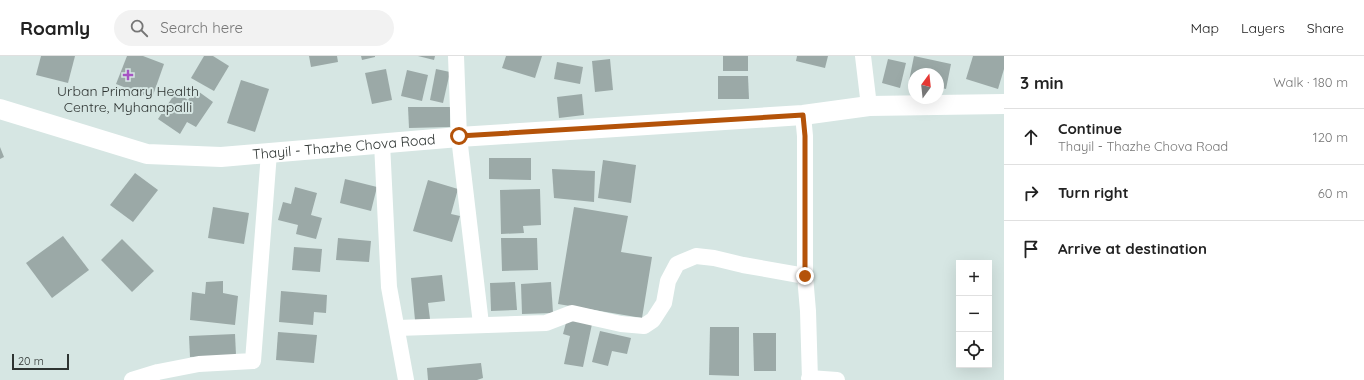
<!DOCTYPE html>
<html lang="en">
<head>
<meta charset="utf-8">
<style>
	:root { --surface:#fff; --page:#f2f2f2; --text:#222; --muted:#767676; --line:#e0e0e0 }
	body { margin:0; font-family:Quicksand,sans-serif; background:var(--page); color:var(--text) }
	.controls { position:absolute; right:12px; bottom:12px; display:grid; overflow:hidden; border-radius:0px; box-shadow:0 4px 16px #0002 }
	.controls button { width:36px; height:36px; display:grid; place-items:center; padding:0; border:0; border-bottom:1px solid var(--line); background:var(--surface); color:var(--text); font:20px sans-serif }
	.compass { position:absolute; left:908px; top:12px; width:36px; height:36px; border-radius:50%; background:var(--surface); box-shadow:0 4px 16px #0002; rotate:15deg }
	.scale { position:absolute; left:12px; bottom:10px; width:57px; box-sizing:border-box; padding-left:4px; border:2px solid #2e3432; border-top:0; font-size:11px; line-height:14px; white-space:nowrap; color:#2e3432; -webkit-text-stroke:3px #d6e6e3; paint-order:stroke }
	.stop { position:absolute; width:12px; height:12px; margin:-9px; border:3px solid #b45309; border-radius:50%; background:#fff }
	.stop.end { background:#b45309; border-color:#fff; box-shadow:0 1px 4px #0008 }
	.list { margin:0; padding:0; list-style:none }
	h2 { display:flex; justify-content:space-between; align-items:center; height:52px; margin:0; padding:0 16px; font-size:17px }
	h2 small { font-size:13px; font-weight:400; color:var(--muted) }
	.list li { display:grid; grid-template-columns:26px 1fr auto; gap:12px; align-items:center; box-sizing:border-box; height:56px; padding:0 16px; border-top:1px solid var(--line) }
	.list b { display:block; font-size:15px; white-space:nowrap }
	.list p { margin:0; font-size:13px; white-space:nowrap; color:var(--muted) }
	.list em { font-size:13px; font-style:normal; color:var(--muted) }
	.icon { flex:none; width:22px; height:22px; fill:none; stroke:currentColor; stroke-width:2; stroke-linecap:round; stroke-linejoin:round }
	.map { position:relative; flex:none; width:1004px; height:324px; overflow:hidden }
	header { display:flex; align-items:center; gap:24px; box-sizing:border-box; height:56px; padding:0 20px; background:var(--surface); border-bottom:1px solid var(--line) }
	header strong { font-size:19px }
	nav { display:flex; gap:22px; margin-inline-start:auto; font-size:14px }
	.search { width:280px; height:36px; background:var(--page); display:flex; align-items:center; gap:10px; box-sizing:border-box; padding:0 14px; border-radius:22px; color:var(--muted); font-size:15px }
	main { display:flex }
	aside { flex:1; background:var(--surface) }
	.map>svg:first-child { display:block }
</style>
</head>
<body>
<header>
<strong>Roamly</strong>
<div class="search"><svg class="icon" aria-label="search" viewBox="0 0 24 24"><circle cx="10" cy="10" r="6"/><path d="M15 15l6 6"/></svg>Search here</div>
<nav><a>Map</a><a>Layers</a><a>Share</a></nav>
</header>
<main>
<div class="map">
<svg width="1004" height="324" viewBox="0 0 1004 324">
	<rect width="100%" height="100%" fill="#d6e6e3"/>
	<!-- building -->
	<g fill="#9ba9a7">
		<polygon points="41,0 75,0 68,27 36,19"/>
		<polygon points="127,0 143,0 164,8 152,42 116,28"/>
		<polygon points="204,0 213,0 229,10 214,35 191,22"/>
		<polygon points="309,0 337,0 338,6 311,11"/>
		<polygon points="361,0 375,0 375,1 362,4"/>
		<polygon points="418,0 435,0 434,4"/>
		<polygon points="506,0 542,0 535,22 502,12"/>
		<rect x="723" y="0" width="25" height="15"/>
		<polygon points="797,0 828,0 825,12 796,5"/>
		<polygon points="914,0 951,8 946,33 938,31 938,18 914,18 914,26 909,25"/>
		<polygon points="973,0 1004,0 1004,13 998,33 966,23"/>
		<polygon points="610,3 613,34 595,36 592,5"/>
		<polygon points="888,3 906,7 900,32 882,27"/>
		<polygon points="557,6 583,11 580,28 554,23"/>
		<polygon points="386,13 392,44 372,48 365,17"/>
		<polygon points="436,13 450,16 443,47 430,44"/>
		<polygon points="407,14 428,19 422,45 401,40"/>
		<polygon points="718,20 748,20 749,43 718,43"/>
		<polygon points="241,24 269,33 255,76 227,67"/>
		<polygon points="195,33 213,46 196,71 187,66 180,78 158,63 176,36 188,44"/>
		<polygon points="582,38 584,59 559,62 557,41"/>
		<polygon points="408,51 450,51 450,71 409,72"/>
		<polygon points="0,91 4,101 0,103"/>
		<polygon points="489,102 531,102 531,124 489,123"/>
		<polygon points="603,104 636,109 631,147 598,142"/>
		<polygon points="552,113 595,115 594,146 554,142"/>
		<polygon points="135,117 158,134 133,166 110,149"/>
		<polygon points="345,123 377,131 371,155 340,147"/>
		<polygon points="428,124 458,133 451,158 460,160 452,186 413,175"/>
		<polygon points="295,131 317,137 311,159 322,162 316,183 296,178 298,169 278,164 283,146 291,148"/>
		<polygon points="540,133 541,169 523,170 524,177 501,178 500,134"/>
		<polygon points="213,151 249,157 244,188 208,182"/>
		<polygon points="574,151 628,160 621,196 652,201 642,262 558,248"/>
		<polygon points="63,180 89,214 52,242 26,207"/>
		<polygon points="338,182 371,185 369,206 336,204"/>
		<polygon points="501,182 537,182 538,214 502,215"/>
		<polygon points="122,183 154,215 132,236 101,204"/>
		<polygon points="294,191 322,193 320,216 292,214"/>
		<polygon points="442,219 445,245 428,247 430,263 415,264 411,222"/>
		<polygon points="223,225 223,237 238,240 235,269 190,264 192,236 205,238 206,226"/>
		<polygon points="515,226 517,254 491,255 490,227"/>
		<polygon points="551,226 553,257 522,258 521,228"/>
		<polygon points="281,235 327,239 326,257 314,256 313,269 279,266"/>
		<polygon points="567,263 592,268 583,311 564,308 570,280 563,278"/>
		<polygon points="710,271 739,271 739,320 709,319"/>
		<polygon points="600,275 631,282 627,298 612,295 608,310 592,306"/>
		<polygon points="278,276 317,279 314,307 276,304"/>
		<polygon points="753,277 776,277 776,315 754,315"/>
		<polygon points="235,278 236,299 190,301 189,280"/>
		<polygon points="481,307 483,322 477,324 428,324 427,312"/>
	</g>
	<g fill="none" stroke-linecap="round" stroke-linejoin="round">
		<!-- minor -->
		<g stroke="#fff" stroke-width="16">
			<polyline points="456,0 459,81 481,268"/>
			<polyline points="863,0 869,50"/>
			<polyline points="803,59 805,80 805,220 808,255 810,324"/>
			<polyline points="382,87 389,231 406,324"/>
			<polyline points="397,272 546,267 572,257 621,268 644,270 653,264 664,247 668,225 677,208 696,200 714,202 743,209 805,220"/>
			<polyline points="809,322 837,324"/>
			<polyline points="132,324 158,316 199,308 253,305 269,97"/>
		</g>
		<!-- tertiary -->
		<path stroke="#fff" stroke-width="20" id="s1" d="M0,53L147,98L221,101L459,81L803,59L869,50L1004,48"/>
	</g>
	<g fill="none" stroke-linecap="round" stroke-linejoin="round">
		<!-- route -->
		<polyline stroke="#b45309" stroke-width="5" points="459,80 803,59 805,80 805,220"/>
	</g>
	<!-- markers -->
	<path fill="#a654c3" stroke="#d6e6e3" stroke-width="1.5" d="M126 13h4v4h4v4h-4v4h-4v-4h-4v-4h4z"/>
	<g text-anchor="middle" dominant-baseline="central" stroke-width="4" stroke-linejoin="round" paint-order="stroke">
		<!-- poi labels -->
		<g font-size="14" fill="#2e3432" stroke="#d6e6e3">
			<text x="128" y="35">Urban Primary Health<tspan x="128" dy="16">Centre, Myhanapalli</tspan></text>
		</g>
		<!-- street labels -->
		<g font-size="14" fill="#2e3432" stroke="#d6e6e3">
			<text stroke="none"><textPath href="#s1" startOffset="351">Thayil - Thazhe Chova Road</textPath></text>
		</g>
	</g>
</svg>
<div class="controls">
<button>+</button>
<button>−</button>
<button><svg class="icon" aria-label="locate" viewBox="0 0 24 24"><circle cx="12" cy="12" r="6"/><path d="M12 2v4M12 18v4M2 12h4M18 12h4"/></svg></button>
</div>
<svg class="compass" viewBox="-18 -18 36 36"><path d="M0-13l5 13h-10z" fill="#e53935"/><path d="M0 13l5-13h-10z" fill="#767676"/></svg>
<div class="scale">20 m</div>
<div class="stop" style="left:459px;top:80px"></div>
<div class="stop end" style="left:805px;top:220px"></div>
</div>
<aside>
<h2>3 min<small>Walk · 180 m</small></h2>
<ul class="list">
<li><svg class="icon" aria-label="ahead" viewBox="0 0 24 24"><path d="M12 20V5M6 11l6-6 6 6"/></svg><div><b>Continue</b><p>Thayil - Thazhe Chova Road</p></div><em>120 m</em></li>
<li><svg class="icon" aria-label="right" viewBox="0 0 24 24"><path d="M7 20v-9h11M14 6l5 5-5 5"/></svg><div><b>Turn right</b></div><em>60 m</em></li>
<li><svg class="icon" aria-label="arrive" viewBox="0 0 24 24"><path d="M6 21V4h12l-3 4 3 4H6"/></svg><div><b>Arrive at destination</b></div></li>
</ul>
</aside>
</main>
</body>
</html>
